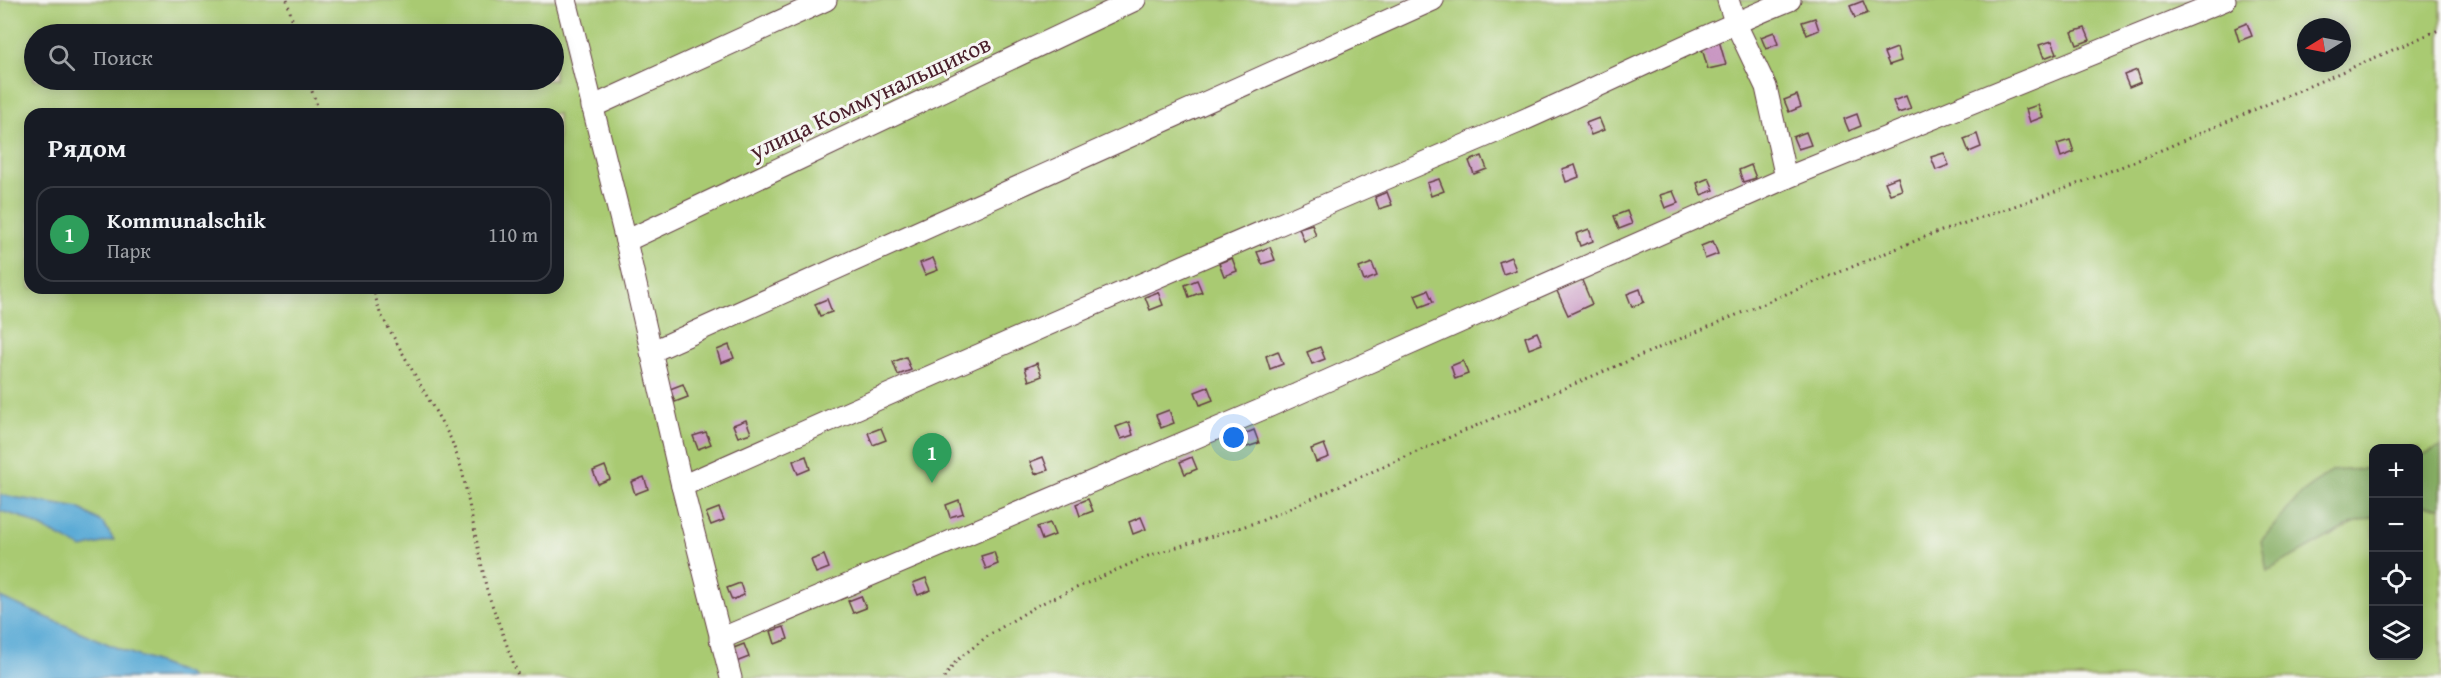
<!DOCTYPE html>
<html lang="ru">
<head>
<meta charset="utf-8">
<style>
	:root { --surface:#171b24; --page:#20242c; --text:#f1f3f6; --muted:#9ea1a6; --line:#363941; --accent:#d690ce }
	body { margin:0; font-family:"Gentium Book Plus",serif; background:var(--page); color:var(--text) }
	.controls { position:absolute; right:18px; bottom:18px; display:grid; overflow:hidden; border-radius:12px; box-shadow:0 3px 15px #0003 }
	.controls button { width:54px; height:54px; display:grid; place-items:center; padding:0; border:0; border-bottom:2px solid var(--line); background:var(--surface); color:var(--text); font:30px sans-serif }
	.compass { position:absolute; left:2297px; top:18px; width:54px; height:54px; border-radius:50%; background:var(--surface); box-shadow:0 3px 15px #0003; rotate:260deg }
	.you { position:absolute; left:1234px; top:438px; width:21px; height:21px; margin:-15px; border:4px solid #fff; border-radius:50%; background:#1a73e8; box-shadow:0 0 0 9px #1a73e833 }
	.badge { display:grid; place-items:center; width:39px; height:39px; border-radius:50%; background:var(--accent); color:#fff; font-size:20px; font-weight:700 }
	.pin { position:absolute; translate:-50% -50px; filter:drop-shadow(0 2px 3px #0008) }
	.pin::after { content:''; position:absolute; top:32px; width:21px; height:18px; background:inherit; clip-path:polygon(0 0,100% 0,50% 100%) }
	.list { margin:0; padding:0; list-style:none }
	h2 { display:flex; justify-content:space-between; align-items:center; height:78px; margin:0; padding:0 24px; font-size:26px }
	h2 small { font-size:20px; font-weight:400; color:var(--muted) }
	.list li { display:grid; grid-template-columns:39px 1fr auto; gap:18px; align-items:center; box-sizing:border-box; height:96px; margin:0 12px 12px; padding:0 12px; border:2px solid var(--line); border-radius:18px }
	.list b { display:block; font-size:22px; white-space:nowrap }
	.list p { margin:0; font-size:20px; white-space:nowrap; color:var(--muted) }
	.list em { font-size:20px; font-style:normal; color:var(--muted) }
	.icon { flex:none; width:33px; height:33px; fill:none; stroke:currentColor; stroke-width:2; stroke-linecap:round; stroke-linejoin:round }
	.map { position:relative; flex:none; width:2441px; height:678px; overflow:hidden }
	.search { position:absolute; background:var(--surface); box-shadow:0 3px 15px #0003; left:24px; top:24px; width:540px; height:66px; display:flex; align-items:center; gap:15px; box-sizing:border-box; padding:0 21px; border-radius:33px; color:var(--muted); font-size:22px }
	.panel { position:absolute; background:var(--surface); box-shadow:0 3px 15px #0003; left:24px; top:108px; width:540px; height:186px; border-radius:18px }
	.map>svg:first-child { display:block }
</style>
</head>
<body>
<div class="map">
<svg width="2441" height="678" viewBox="0 0 2441 678">
	<rect width="100%" height="100%" fill="#f6f6f2"/>
	<filter id="ink" filterUnits="userSpaceOnUse"><feTurbulence type="fractalNoise" baseFrequency=".0167" numOctaves="2"/><feDisplacementMap in="SourceGraphic" scale="12" xChannelSelector="R" yChannelSelector="G"/><feConvolveMatrix kernelMatrix="1 2 1 2 8 2 1 2 1" color-interpolation-filters="sRGB"/></filter>
	<filter id="wash" filterUnits="userSpaceOnUse"><feTurbulence type="fractalNoise" baseFrequency=".008" numOctaves="4" result="noise"/><feDisplacementMap in="SourceGraphic" scale="24" xChannelSelector="R" yChannelSelector="G"/><feGaussianBlur stdDeviation="1.35" result="paint"/><feColorMatrix in="noise" values="0 0 0 0 0 0 0 0 0 0 0 0 0 0 0 0 0 1.4 0 .05"/><feComposite in="paint" operator="in"/></filter>
	<g filter="url(#wash)">
		<rect width="100%" height="100%" fill="#ede5c9"/>
		<!-- green -->
		<path fill="#a9ca72" stroke="#7a744e" stroke-width="1.5" fill-rule="evenodd" d="M0,0H2441V678H0ZM2306,27H2342V63H2306ZM34,34H554V80H34ZM30,114H558V288H30ZM2374,448H2418V656H2374Z"/>
		<!-- forest -->
		<g fill="#86ae64" stroke="#686648" stroke-width="1.5">
			<polygon points="2441,447 2441,507 2419,506 2419,456"/>
			<polygon points="2373,468 2373,517 2351,524 2267,571 2261,541 2301,494 2332,471"/>
		</g>
		<!-- water -->
		<g fill="#5cabd6" stroke="#536580" stroke-width="1.5">
			<polygon points="0,495 79,508 103,523 114,540 82,548 21,517 0,511"/>
			<polygon points="0,597 122,650 187,674 192,678 0,678"/>
		</g>
		<g id="blocks">
			<!-- building -->
			<g fill="#c692c0">
				<polygon points="1863,1 1868,13 1855,18 1850,6"/>
				<polygon points="1815,18 1819,30 1807,35 1802,22"/>
				<polygon points="2247,23 2252,36 2239,41 2235,28"/>
				<polygon points="2085,28 2090,40 2077,45 2072,32"/>
				<polygon points="1774,32 1778,44 1766,49 1761,37"/>
				<polygon points="1718,37 1726,65 1708,69 1700,42"/>
				<polygon points="2052,41 2057,53 2044,58 2039,45"/>
				<polygon points="1897,48 1901,61 1889,65 1884,53"/>
				<polygon points="2137,70 2141,82 2129,87 2124,75"/>
				<polygon points="1797,95 1801,107 1789,112 1784,100"/>
				<polygon points="1906,96 1911,109 1898,113 1893,101"/>
				<polygon points="2038,105 2043,117 2030,122 2026,109"/>
				<polygon points="1857,114 1861,126 1849,131 1844,119"/>
				<polygon points="1599,118 1604,130 1591,135 1586,123"/>
				<polygon points="1806,132 1811,145 1798,149 1793,137"/>
				<polygon points="1977,134 1981,147 1969,152 1964,139"/>
				<polygon points="2070,140 2074,152 2061,157 2057,144"/>
				<polygon points="1944,153 1949,165 1936,170 1931,157"/>
				<polygon points="1482,156 1487,169 1474,174 1469,161"/>
				<polygon points="1575,165 1579,177 1566,182 1562,169"/>
				<polygon points="1751,165 1756,178 1743,182 1739,170"/>
				<polygon points="1898,177 1902,190 1890,194 1885,182"/>
				<polygon points="1709,178 1714,190 1701,195 1697,183"/>
				<polygon points="1439,179 1444,191 1431,196 1427,183"/>
				<polygon points="1673,191 1678,203 1665,208 1660,195"/>
				<polygon points="1387,192 1392,205 1379,209 1375,197"/>
				<polygon points="1627,211 1632,224 1619,229 1614,216"/>
				<polygon points="1312,224 1316,236 1304,241 1299,228"/>
				<polygon points="1589,229 1593,241 1580,246 1576,234"/>
				<polygon points="1713,241 1718,254 1705,259 1701,246"/>
				<polygon points="1270,247 1275,260 1262,264 1257,252"/>
				<polygon points="1511,257 1516,270 1503,274 1499,262"/>
				<polygon points="933,258 938,270 925,275 920,263"/>
				<polygon points="1232,258 1237,271 1224,276 1219,263"/>
				<polygon points="1372,263 1377,276 1364,281 1359,268"/>
				<polygon points="1581,278 1592,304 1568,315 1556,289"/>
				<polygon points="1197,280 1202,292 1189,297 1185,285"/>
				<polygon points="1640,289 1644,302 1632,307 1627,294"/>
				<polygon points="1428,290 1433,302 1420,307 1415,295"/>
				<polygon points="1158,292 1163,305 1150,310 1145,297"/>
				<polygon points="827,299 832,312 820,316 815,304"/>
				<polygon points="1537,332 1542,344 1529,349 1525,337"/>
				<polygon points="729,345 734,358 721,363 717,350"/>
				<polygon points="1320,347 1325,359 1312,364 1307,352"/>
				<polygon points="1278,351 1283,364 1270,369 1266,356"/>
				<polygon points="906,357 911,370 898,375 893,362"/>
				<polygon points="1463,361 1468,374 1455,379 1451,366"/>
				<polygon points="1037,363 1042,376 1029,381 1025,368"/>
				<polygon points="683,384 688,397 675,402 670,389"/>
				<polygon points="1208,387 1213,400 1200,405 1195,392"/>
				<polygon points="1169,410 1174,423 1161,428 1156,415"/>
				<polygon points="746,420 751,433 738,437 733,425"/>
				<polygon points="1129,422 1133,435 1121,439 1116,427"/>
				<polygon points="881,428 886,440 873,445 868,433"/>
				<polygon points="1254,430 1259,443 1247,447 1242,435"/>
				<polygon points="706,432 711,444 698,449 693,436"/>
				<polygon points="1324,444 1329,457 1316,462 1311,449"/>
				<polygon points="806,456 810,469 798,474 793,461"/>
				<polygon points="1043,457 1048,470 1035,474 1030,462"/>
				<polygon points="1192,457 1197,469 1185,474 1180,462"/>
				<polygon points="605,466 610,479 598,484 593,471"/>
				<polygon points="644,477 648,489 635,494 631,482"/>
				<polygon points="1088,499 1093,511 1080,516 1076,504"/>
				<polygon points="959,500 963,513 950,517 946,505"/>
				<polygon points="719,508 724,520 711,525 706,513"/>
				<polygon points="1141,517 1146,529 1133,534 1129,522"/>
				<polygon points="1050,523 1055,535 1042,540 1037,527"/>
				<polygon points="994,552 998,564 986,569 981,556"/>
				<polygon points="824,555 829,568 816,573 811,560"/>
				<polygon points="926,578 931,590 918,595 913,583"/>
				<polygon points="740,583 744,595 732,600 727,588"/>
				<polygon points="861,596 866,608 853,613 848,601"/>
				<polygon points="784,627 788,639 775,644 771,631"/>
				<polygon points="744,644 749,657 736,662 731,649"/>
			</g>
		</g>
	</g>
	<g filter="url(#ink)">
		<use href="#blocks" fill-opacity="0" stroke="#623d43" stroke-width="1.5"/>
		<g fill="none" stroke-linecap="round" stroke-linejoin="round">
			<!-- minor casing -->
			<g stroke="#623d43" stroke-width="23">
				<g id="minor">
					<polyline points="566,0 626,241 682,486 731,678"/>
					<polyline points="1728,0 1735,22 1766,87 1786,178"/>
					<polyline points="592,107 826,0"/>
					<polyline points="626,241 1135,0"/>
					<polyline points="651,352 1433,0"/>
					<path d="M682,486C960,362 1239,241 1519,122C1610,82 1698,37 1790,0"/>
					<polyline points="720,639 1270,406 1786,178 2225,0"/>
				</g>
			</g>
			<!-- path -->
			<g stroke="#623d43" stroke-width="3" stroke-dasharray="1.5 4.5" stroke-linecap="butt">
				<polyline points="287,0 296,34"/>
				<polyline points="308,80 320,114"/>
				<polyline points="373,288 380,313 451,439 462,470 487,591 519,678"/>
				<polyline points="944,678 957,660 989,635 1038,605 1148,556 1261,521 1466,430 1762,304 1927,236 2064,189 2136,161 2441,29"/>
			</g>
			<!-- minor -->
			<use href="#minor" stroke="#fff" stroke-width="21"/>
		</g>
	</g>
	<g text-anchor="middle" dominant-baseline="central" stroke-width="6" stroke-linejoin="round" paint-order="stroke">
		<!-- street labels -->
		<g font-size="24" fill="#4a1f2b" stroke="#f6f6f2">
			<text transform="translate(870 97) rotate(-25)">улица Коммунальщиков</text>
		</g>
	</g>
</svg>
<div class="controls">
<button>+</button>
<button>−</button>
<button><svg class="icon" aria-label="locate" viewBox="0 0 24 24"><circle cx="12" cy="12" r="6"/><path d="M12 2v4M12 18v4M2 12h4M18 12h4"/></svg></button>
<button><svg class="icon" aria-label="layers" viewBox="0 0 24 24"><path d="M12 4l9 5-9 5-9-5zM3 14l9 5 9-5"/></svg></button>
</div>
<svg class="compass" viewBox="-18 -18 36 36"><path d="M0-13l5 13h-10z" fill="#e53935"/><path d="M0 13l5-13h-10z" fill="#9ea1a6"/></svg>
<div class="you"></div>
<div class="pin badge" style="left:932px;top:483px;background:#2e9e5b">1</div>
<div class="search"><svg class="icon" aria-label="search" viewBox="0 0 24 24"><circle cx="10" cy="10" r="6"/><path d="M15 15l6 6"/></svg>Поиск</div>
<section class="panel">
<h2>Рядом<small></small></h2>
<ul class="list">
<li><span class="badge" style="background:#2e9e5b">1</span><div><b>Kommunalschik</b><p>Парк</p></div><em>110 m</em></li>
</ul>
</section>
</div>
</body>
</html>
